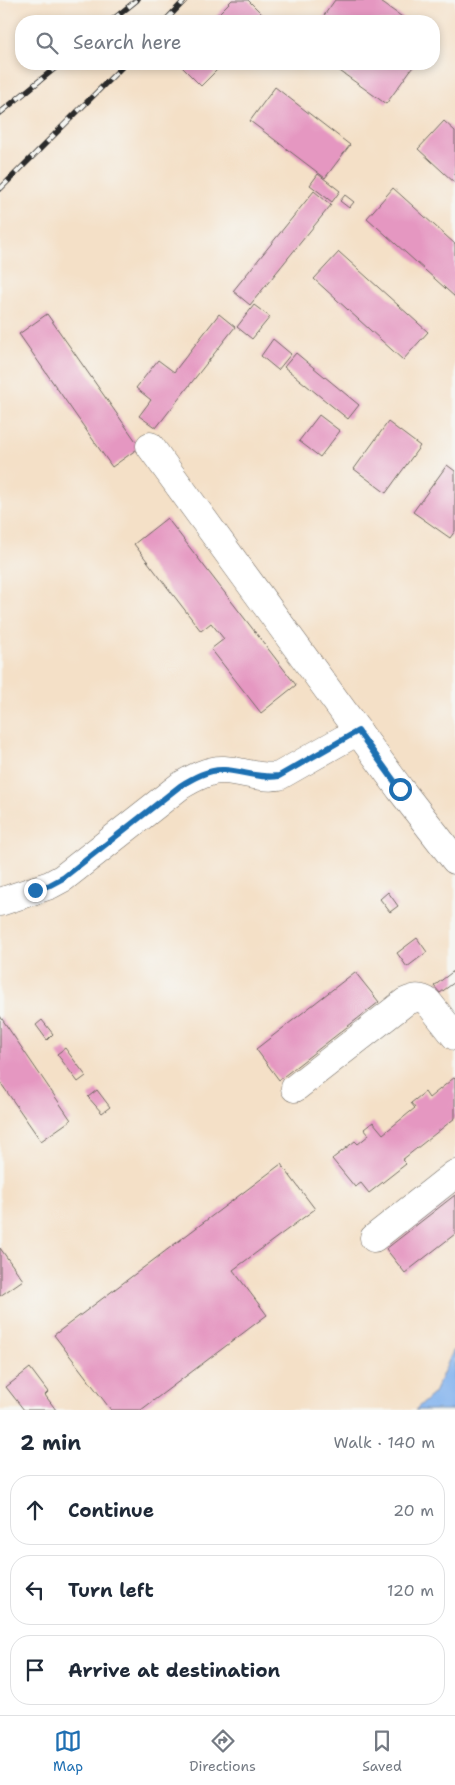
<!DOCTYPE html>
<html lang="en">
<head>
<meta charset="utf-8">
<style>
	:root { --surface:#fff; --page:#f2f2f3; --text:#1f2937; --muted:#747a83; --line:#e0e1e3; --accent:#1f6fb2 }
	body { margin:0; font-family:"Shantell Sans",sans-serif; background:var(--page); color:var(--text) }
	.stop { position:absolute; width:15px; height:15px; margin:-11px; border:4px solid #1f6fb2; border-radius:50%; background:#fff }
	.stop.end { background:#1f6fb2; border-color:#fff; box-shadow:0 1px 5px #0008 }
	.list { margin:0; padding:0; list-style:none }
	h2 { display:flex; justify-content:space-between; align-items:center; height:65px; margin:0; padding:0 20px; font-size:21px }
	h2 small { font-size:16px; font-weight:400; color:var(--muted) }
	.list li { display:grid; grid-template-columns:32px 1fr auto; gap:15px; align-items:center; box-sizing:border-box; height:70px; margin:0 10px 10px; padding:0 10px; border:1px solid var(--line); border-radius:20px }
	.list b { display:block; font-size:19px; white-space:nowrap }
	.list em { font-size:16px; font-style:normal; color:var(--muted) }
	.icon { flex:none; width:28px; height:28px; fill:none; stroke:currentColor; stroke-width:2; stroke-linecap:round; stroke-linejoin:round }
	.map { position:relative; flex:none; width:455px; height:1410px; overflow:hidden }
	.search { position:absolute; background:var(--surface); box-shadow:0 2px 8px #0003; left:15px; right:15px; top:15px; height:55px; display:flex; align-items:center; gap:12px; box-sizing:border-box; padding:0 18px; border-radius:20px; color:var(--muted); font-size:19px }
	.sheet { height:305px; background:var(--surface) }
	nav { display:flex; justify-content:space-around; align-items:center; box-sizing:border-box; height:70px; border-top:1px solid var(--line); background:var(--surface); font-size:14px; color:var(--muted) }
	nav a { display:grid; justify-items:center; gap:2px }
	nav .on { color:var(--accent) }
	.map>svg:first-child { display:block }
</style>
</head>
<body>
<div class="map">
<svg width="455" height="1410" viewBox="0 0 455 1410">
	<rect width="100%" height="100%" fill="#f6f6f2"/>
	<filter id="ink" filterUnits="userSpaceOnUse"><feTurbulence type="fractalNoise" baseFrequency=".02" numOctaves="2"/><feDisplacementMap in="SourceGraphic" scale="10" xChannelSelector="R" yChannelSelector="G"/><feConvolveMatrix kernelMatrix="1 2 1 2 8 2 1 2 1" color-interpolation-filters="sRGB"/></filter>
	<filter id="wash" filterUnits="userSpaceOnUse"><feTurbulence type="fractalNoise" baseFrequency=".0096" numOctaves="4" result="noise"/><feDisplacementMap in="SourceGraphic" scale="20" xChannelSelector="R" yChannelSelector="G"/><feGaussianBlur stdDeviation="1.12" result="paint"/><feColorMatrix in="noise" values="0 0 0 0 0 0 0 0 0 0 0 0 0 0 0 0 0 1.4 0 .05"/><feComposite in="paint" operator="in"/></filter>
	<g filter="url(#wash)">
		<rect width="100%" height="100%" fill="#f4e0c7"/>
		<!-- water -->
		<polygon fill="#83b3ee" stroke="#576f8c" points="455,1350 455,1410 415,1410 434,1393 453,1351"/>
		<g id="blocks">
			<!-- building -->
			<g fill="#e597c1">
				<polygon points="232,0 248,0 267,19 265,21 211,21"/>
				<polygon points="335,0 378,0 408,21 320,21"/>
				<polygon points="179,64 223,64 201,86"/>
				<polygon points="330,64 415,64 386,104"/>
				<polygon points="275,87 350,145 325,178 250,121"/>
				<polygon points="444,121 455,131 455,183 418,149"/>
				<polygon points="318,174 340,191 332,202 310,185"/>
				<polygon points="393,188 455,244 455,297 367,218"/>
				<polygon points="314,191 331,205 250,305 233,291"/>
				<polygon points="345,195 354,202 349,208 340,201"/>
				<polygon points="339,252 428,332 403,360 314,279"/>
				<polygon points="254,305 270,317 252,339 237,327"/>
				<polygon points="47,314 140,447 112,467 19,334"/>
				<polygon points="219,314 235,327 156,428 139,416 151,400 136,388 158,360 174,372"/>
				<polygon points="273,339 291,354 278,370 261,356"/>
				<polygon points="296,353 359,405 348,419 284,367"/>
				<polygon points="319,415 340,431 320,457 299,441"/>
				<polygon points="388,422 420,446 386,493 354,469"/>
				<polygon points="447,465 455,471 455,531 450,538 413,512"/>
				<polygon points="167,518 296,685 261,713 211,649 224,639 211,623 201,631 134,544"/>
				<polygon points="388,892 398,906 390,912 380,899"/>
				<polygon points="417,938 427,952 407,967 397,953"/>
				<polygon points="455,970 455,982 440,993 434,986"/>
				<polygon points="355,972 379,1002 279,1080 256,1049"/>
				<polygon points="0,1016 71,1120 41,1141 0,1082"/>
				<polygon points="42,1020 53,1034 47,1040 36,1025"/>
				<polygon points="65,1048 86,1076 78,1082 57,1054"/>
				<polygon points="455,1077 455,1118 402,1160 406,1164 369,1193 361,1183 355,1187 332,1159 355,1141 358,1144 369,1135 364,1129 373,1122 383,1134 415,1108 411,1103 425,1092 429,1098"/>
				<polygon points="97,1090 110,1107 102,1113 88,1097"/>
				<polygon points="281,1164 315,1209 233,1270 267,1315 141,1410 111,1410 54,1335"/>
				<polygon points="455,1195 455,1234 405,1273 386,1249"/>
				<polygon points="0,1248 23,1280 0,1296"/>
				<polygon points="30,1368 48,1392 45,1395 56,1410 24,1410 6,1387"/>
			</g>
		</g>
	</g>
	<g filter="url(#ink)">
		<use href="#blocks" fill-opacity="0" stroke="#716a62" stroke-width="1"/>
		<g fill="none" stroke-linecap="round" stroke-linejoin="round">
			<!-- minor casing -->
			<g stroke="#716a62" stroke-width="29">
				<g id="minor">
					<polyline points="150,446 400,789 455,860"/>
					<path d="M0,902L50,885L63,878L180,786C193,778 209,769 224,770C243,771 260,779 279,776L358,731"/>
					<path d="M295,1088L405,1002C414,998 420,996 428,1002L455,1036"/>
					<polyline points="374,1238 455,1174"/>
				</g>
			</g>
			<!-- minor -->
			<use href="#minor" stroke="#fff" stroke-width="28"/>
			<!-- rail casing -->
			<g stroke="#2b2b2b" stroke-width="5.5">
				<g id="rail">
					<polyline points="111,21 137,0"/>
					<polyline points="165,21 185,0"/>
					<polyline points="0,113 60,64"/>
					<polyline points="0,189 125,64"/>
				</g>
			</g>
			<!-- rail -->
			<use href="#rail" stroke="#f6f6f2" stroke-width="4" stroke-dasharray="11" stroke-linecap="butt"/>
		</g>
	</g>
	<g fill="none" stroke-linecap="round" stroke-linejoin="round" filter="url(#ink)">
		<!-- route -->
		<path stroke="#1f6fb2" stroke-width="6" d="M35,890L50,885L63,878L180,786C193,778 209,769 224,770C243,771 260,779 279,776L358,731L400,789"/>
	</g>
</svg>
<div class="stop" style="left:400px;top:789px"></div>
<div class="stop end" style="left:35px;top:890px"></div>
<div class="search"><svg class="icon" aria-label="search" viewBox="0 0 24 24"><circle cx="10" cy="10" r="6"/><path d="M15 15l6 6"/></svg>Search here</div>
</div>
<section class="sheet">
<h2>2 min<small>Walk · 140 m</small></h2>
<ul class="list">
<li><svg class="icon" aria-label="ahead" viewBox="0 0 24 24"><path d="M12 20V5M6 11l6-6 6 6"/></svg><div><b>Continue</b></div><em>20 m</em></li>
<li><svg class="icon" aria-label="left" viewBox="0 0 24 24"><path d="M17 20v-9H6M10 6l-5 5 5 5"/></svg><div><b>Turn left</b></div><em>120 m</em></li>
<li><svg class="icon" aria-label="arrive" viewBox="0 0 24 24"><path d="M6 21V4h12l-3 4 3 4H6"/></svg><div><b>Arrive at destination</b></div></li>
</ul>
</section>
<nav>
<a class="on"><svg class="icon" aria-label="map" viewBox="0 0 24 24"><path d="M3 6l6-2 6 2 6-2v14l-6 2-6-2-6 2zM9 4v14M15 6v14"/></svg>Map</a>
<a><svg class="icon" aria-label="directions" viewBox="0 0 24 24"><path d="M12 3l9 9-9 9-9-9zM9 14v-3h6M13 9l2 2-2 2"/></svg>Directions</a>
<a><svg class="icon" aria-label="saved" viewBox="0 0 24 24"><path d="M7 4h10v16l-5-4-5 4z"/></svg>Saved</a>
</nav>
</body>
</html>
